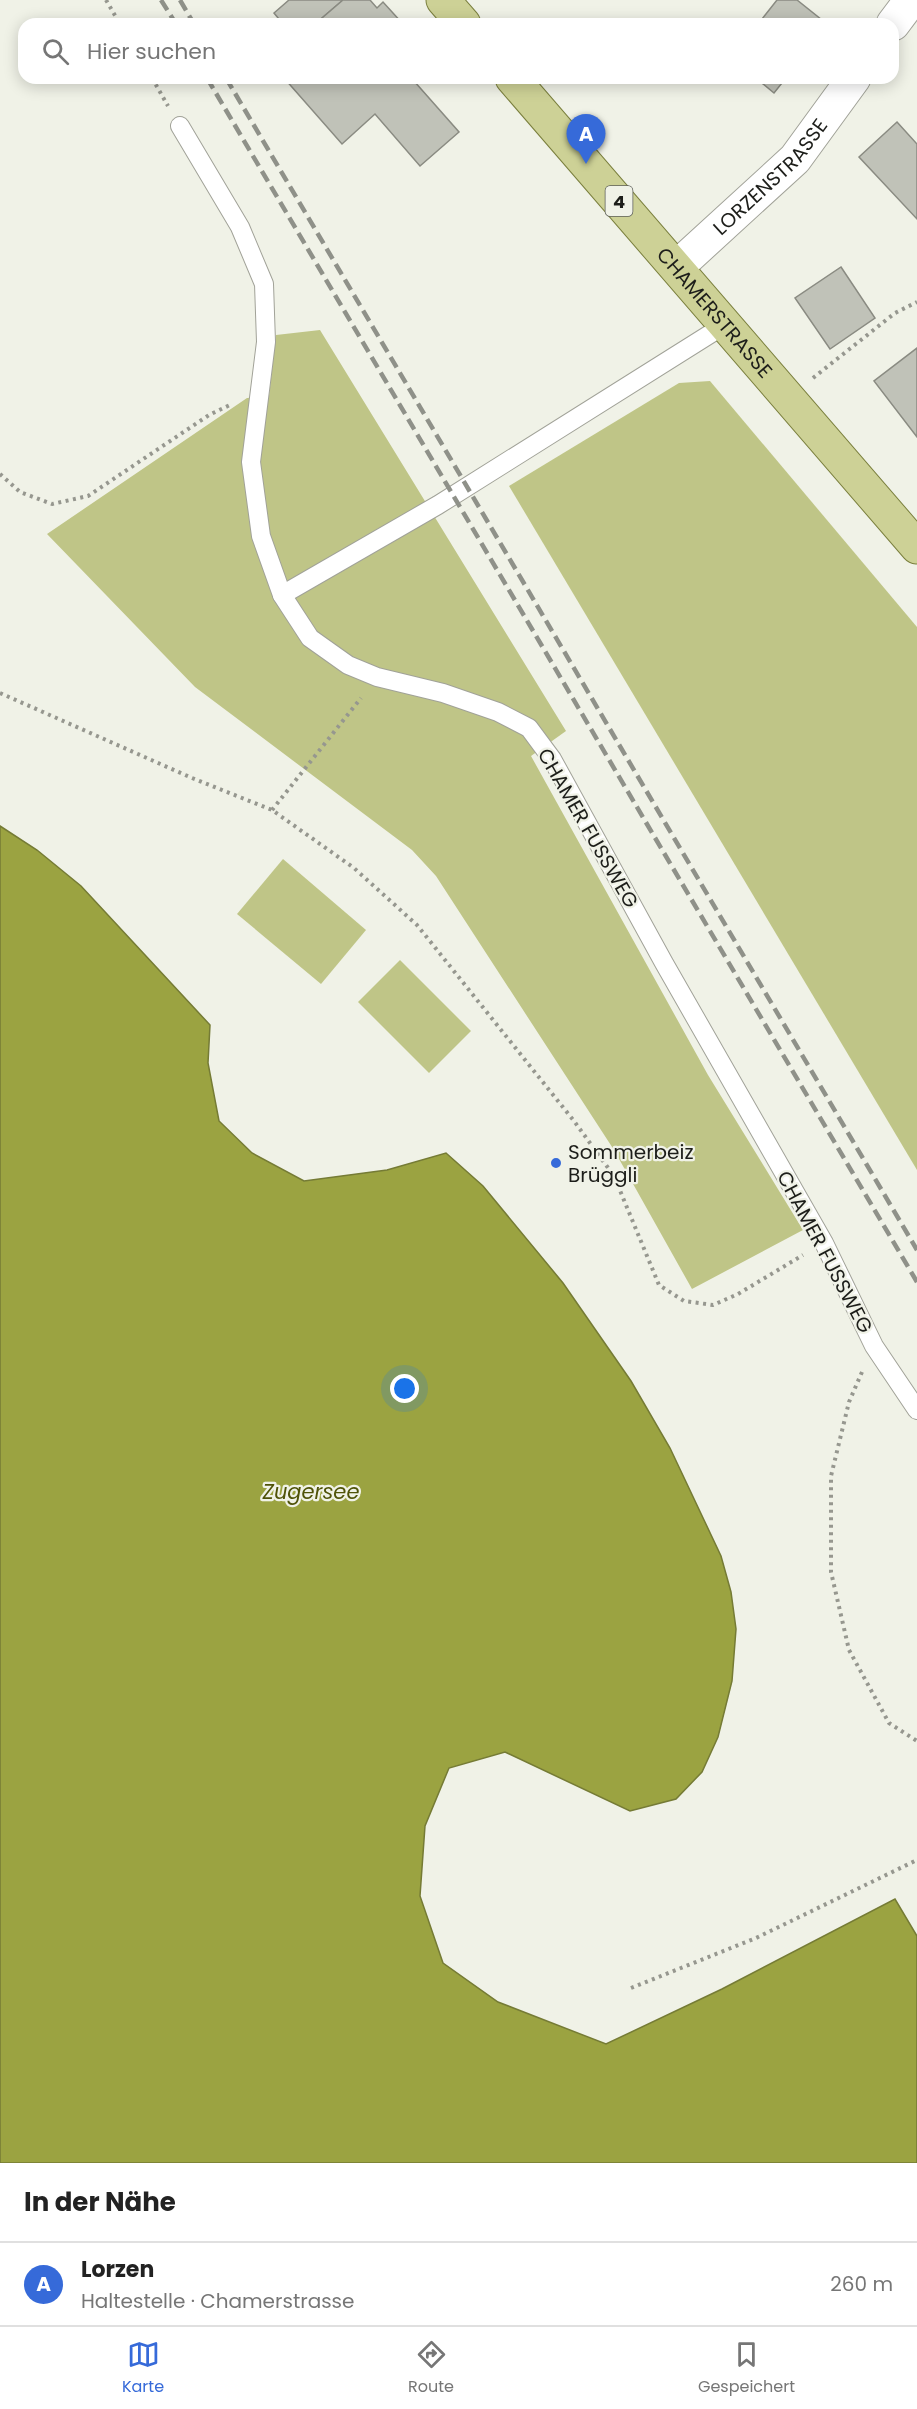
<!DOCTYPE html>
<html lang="de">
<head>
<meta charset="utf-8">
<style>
	:root { --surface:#fff; --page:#f6f6f6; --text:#222; --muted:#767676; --line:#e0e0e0; --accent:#366ad9 }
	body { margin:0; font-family:Poppins,sans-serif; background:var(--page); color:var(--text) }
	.you { position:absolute; left:405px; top:1389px; width:21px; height:21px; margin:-15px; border:4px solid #fff; border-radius:50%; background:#1a73e8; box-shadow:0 0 0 9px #1a73e833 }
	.badge { display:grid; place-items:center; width:39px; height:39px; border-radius:50%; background:var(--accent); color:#fff; font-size:20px; font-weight:700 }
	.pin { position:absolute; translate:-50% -50px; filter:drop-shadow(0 2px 3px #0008) }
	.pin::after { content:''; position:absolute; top:32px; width:21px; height:18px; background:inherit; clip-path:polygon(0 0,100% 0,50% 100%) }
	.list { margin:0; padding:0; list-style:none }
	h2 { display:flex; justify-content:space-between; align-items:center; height:78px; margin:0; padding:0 24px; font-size:26px }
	h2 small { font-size:20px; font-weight:400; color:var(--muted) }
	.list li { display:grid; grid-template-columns:39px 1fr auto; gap:18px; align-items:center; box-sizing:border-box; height:84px; padding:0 24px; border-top:2px solid var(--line) }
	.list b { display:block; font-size:22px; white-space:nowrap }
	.list p { margin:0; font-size:20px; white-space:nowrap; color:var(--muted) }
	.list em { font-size:20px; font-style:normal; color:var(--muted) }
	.icon { flex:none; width:33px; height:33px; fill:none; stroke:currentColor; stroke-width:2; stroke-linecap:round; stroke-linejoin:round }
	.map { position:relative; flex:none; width:917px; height:2163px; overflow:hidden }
	.search { position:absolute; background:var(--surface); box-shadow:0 3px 15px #0003; left:18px; right:18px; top:18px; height:66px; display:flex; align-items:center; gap:15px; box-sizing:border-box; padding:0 21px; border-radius:18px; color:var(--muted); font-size:22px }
	.sheet { height:162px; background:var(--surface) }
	nav { display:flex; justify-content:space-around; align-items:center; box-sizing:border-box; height:84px; border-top:2px solid var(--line); background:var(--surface); font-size:16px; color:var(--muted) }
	nav a { display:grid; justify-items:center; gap:3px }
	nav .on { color:var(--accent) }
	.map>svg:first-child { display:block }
</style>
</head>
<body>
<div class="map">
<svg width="917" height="2163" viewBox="0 0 917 2163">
	<rect width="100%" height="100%" fill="#f0f2e7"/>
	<!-- green -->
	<g fill="#bfc587">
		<polygon points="320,330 566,731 531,756 708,1075 803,1230 692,1289 614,1150 436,876 412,850 195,687 47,534 247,398 269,396 276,335"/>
		<polygon points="710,381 917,627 917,1170 509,486 679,383"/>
		<polygon points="283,859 366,930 321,984 237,914"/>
		<polygon points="400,960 471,1031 429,1073 358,1002"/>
	</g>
	<!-- water -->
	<polygon fill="#9ba341" stroke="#757b35" stroke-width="1.5" points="0,826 37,850 81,886 210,1025 208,1063 219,1121 252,1153 304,1181 387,1170 446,1153 483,1186 563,1283 631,1381 670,1448 721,1556 731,1592 736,1629 732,1681 718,1737 702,1772 676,1799 630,1811 505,1752 449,1768 425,1826 420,1896 443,1963 498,2002 606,2044 722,1989 895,1899 917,1936 917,2163 0,2163"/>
	<!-- building -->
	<g fill="#c0c2b8" stroke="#8a8b82" stroke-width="1.5">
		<polygon points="289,0 343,0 315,24 283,24 274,13"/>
		<polygon points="343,0 370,0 377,8 383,2 403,24 315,24"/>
		<polygon points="777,0 797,0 827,24 758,24"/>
		<polygon points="284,78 417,78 414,81 459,132 420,166 375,114 342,144"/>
		<polygon points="756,78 786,78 774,93"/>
		<polygon points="897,122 917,144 917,219 859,157"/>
		<polygon points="841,267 875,318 830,349 795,298"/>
		<polygon points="917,348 917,437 874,381"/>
	</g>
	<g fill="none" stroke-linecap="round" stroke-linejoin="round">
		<!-- lane casing -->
		<g stroke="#a1a298" stroke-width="20">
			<g id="lane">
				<polyline points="180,126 240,227 264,284 266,342 251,462 261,536 282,595 310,638 348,665 377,677 443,693 498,712 529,728 552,759 664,963 824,1243 874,1346 917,1410"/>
				<polyline points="282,595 438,505 726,324"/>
			</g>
		</g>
		<!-- street casing -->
		<g stroke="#a1a298" stroke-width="35">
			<g id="street">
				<polyline points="893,24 911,0"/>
				<path id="s1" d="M677,267L795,159L854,78"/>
			</g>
		</g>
		<!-- primary casing -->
		<g stroke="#7a7f3d" stroke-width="35">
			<g id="primary">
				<polyline points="443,0 464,24"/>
				<path id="s2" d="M512,78L917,547"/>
			</g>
		</g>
		<!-- path -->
		<g stroke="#96978f" stroke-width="4" stroke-dasharray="3 4.5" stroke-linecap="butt">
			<polyline points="106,0 120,24"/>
			<polyline points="152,78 168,106"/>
			<polyline points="813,378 895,313 917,302"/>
			<polyline points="0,474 20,492 52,504 88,496 209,415 232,404"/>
			<polyline points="0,693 192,778 272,810 354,868 417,925 574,1121 614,1176 659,1285 684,1301 713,1305 738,1294 803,1255"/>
			<polyline points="272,810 361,698"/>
			<polyline points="862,1372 849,1402 831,1476 831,1572 849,1650 889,1723 917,1741"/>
			<polyline points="631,1988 756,1938 917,1860"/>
		</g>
		<!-- lane -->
		<use href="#lane" stroke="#fff" stroke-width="18"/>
		<!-- street -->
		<use href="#street" stroke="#fff" stroke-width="33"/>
		<!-- primary -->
		<use href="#primary" stroke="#cdd196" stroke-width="33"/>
		<!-- rail -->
		<g stroke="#8f9189" stroke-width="4.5" stroke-dasharray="12 6" stroke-linecap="butt">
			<polyline points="161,0 176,24"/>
			<polyline points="180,0 194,24"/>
			<polyline points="207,78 917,1282"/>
			<polyline points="226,78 917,1250"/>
		</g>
	</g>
	<!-- markers -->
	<circle fill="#366ad9" stroke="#f0f2e7" stroke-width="2" cx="556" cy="1163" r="6"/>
	<g text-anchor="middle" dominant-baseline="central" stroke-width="4.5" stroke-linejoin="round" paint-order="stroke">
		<!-- shield labels -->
		<rect fill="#f0f2e7" stroke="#5c5e58" stroke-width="1.5" x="605.5" y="186" width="27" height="30" rx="4.5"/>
		<g font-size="18" font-weight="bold" fill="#1d1e1a">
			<text x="619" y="201">4</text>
		</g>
		<!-- street labels -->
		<g font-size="20" fill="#1d1e1a" stroke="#f0f2e7">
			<text stroke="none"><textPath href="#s1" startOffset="130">LORZENSTRASSE</textPath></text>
			<text stroke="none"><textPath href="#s2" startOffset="310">CHAMERSTRASSE</textPath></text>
			<text transform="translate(588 828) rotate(60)">CHAMER FUSSWEG</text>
			<text transform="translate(825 1252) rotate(62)">CHAMER FUSSWEG</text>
		</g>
		<!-- poi labels -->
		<g font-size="20" fill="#1d1e1a" stroke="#f0f2e7" text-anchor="start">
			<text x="568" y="1152">Sommerbeiz<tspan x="568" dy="23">Brüggli</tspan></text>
		</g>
		<!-- water labels -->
		<g font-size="21" font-style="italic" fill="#4f5308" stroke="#f0f2e7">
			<text x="311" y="1491">Zugersee</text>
		</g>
	</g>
</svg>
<div class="you"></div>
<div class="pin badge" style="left:586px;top:164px">A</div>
<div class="search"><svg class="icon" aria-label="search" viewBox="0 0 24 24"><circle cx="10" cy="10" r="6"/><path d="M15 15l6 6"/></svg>Hier suchen</div>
</div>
<section class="sheet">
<h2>In der Nähe<small></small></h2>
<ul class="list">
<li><span class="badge">A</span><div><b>Lorzen</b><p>Haltestelle · Chamerstrasse</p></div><em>260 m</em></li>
</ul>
</section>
<nav>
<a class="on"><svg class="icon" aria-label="map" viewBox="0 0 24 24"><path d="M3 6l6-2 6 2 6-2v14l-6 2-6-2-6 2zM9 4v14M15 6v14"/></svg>Karte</a>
<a><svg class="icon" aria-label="directions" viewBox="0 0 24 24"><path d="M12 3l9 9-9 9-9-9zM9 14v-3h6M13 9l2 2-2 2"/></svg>Route</a>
<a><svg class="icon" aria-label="saved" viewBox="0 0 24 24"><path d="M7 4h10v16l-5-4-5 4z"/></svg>Gespeichert</a>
</nav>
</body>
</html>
